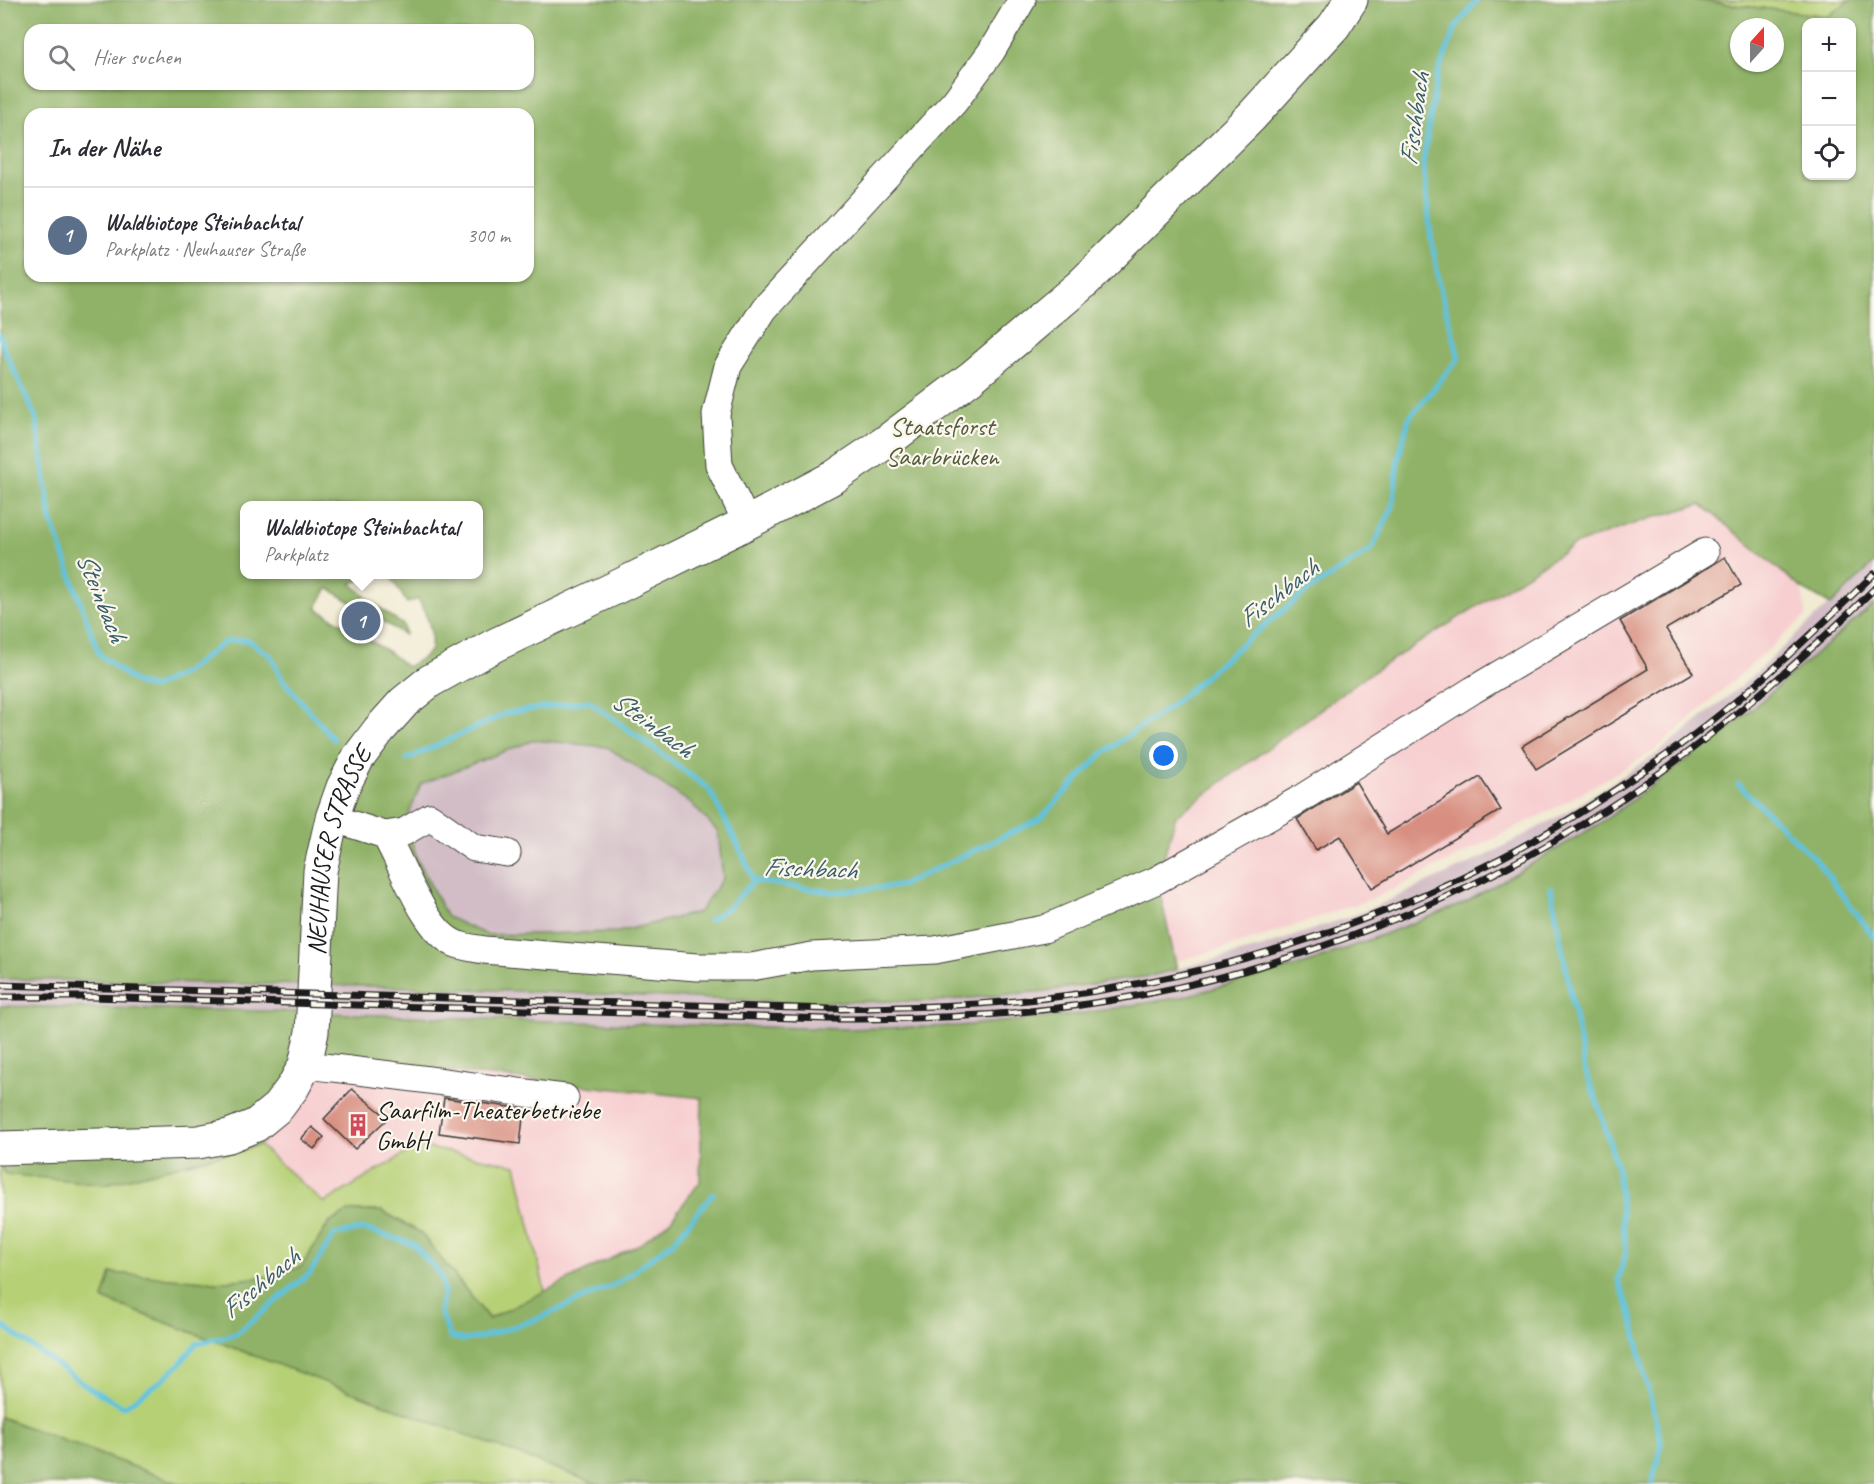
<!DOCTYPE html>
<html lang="de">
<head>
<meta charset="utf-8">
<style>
	:root { --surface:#fff; --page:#f7f7f7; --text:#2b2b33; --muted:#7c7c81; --line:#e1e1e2; --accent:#7c3aed }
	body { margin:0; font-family:Caveat,sans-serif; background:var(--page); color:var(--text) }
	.controls { position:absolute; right:18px; top:18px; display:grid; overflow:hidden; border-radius:12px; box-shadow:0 2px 4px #0004 }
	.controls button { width:54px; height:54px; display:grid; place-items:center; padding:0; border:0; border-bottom:2px solid var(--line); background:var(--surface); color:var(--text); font:30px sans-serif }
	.compass { position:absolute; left:1730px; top:18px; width:54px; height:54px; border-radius:50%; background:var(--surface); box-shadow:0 2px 4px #0004; rotate:21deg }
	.you { position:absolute; left:1164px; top:756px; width:21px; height:21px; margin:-15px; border:4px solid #fff; border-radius:50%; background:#1a73e8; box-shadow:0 0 0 9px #1a73e833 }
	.badge { display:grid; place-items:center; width:39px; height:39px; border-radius:50%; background:var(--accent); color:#fff; font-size:20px; font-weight:700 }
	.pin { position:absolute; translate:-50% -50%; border:3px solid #fff; box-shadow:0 2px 6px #0006 }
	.popup { position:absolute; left:240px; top:501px; width:243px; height:78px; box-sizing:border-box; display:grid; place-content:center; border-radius:12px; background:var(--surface); filter:drop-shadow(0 2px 4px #0005); font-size:20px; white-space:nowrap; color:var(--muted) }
	.popup b { font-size:22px; color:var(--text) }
	.popup::after { content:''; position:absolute; left:50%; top:100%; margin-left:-12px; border:12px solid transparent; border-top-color:var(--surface) }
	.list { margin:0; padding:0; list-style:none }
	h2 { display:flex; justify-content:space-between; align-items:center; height:78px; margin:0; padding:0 24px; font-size:26px }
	h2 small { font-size:20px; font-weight:400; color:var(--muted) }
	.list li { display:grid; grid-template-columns:39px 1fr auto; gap:18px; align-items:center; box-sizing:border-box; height:96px; padding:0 24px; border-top:2px solid var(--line) }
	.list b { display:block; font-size:22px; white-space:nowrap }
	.list p { margin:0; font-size:20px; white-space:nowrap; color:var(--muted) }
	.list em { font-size:20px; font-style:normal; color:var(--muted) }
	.icon { flex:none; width:33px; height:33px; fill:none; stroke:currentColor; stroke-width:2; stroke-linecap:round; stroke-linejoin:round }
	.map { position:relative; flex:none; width:1874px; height:1484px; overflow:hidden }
	.search { position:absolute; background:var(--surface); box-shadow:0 2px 4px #0004; left:24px; top:24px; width:510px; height:66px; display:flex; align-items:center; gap:15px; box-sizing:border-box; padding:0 21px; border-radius:18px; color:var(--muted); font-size:22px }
	.panel { position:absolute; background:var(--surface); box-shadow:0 2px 4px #0004; left:24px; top:108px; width:510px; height:174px; border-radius:18px }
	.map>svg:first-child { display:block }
</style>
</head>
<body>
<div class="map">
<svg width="1874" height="1484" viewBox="0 0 1874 1484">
	<rect width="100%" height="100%" fill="#fbf7ec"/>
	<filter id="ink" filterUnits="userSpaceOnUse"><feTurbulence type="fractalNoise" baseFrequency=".0167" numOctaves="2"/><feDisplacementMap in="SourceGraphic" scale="12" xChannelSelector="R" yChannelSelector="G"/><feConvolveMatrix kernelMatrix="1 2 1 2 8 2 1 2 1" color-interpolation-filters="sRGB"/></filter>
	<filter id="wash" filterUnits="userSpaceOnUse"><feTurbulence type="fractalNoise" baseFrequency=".008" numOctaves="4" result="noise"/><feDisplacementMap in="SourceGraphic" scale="24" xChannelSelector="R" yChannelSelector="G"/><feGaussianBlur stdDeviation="1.35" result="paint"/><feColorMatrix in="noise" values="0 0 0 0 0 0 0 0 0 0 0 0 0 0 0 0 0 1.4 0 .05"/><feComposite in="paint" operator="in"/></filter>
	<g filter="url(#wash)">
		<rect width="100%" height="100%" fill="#f1ebd3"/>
		<!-- built -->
		<g fill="#f7cfd1">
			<polygon points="1702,504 1801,588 1807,615 1654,751 1561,805 1377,897 1261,937 1174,962 1157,880 1176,816 1363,678 1574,545 1642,521"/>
			<polygon points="327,1059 702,1098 700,1182 670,1221 640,1244 545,1292 532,1238 418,1146 324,1203 259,1145 290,1118"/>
		</g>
		<!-- industrial -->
		<g fill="#d2bdc6">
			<polygon points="1874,563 1874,604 1719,737 1599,824 1463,904 1308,963 1182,997 1073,1015 959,1026 844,1029 604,1023 269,1011 0,1006 0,979 414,987 789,1002 938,1001 1045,991 1150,976 1263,947 1365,911 1484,857 1570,810 1659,752 1741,686"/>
			<polygon points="534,740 607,747 692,804 718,832 723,878 699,912 618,932 487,935 447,918 416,857 406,821 421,784"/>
		</g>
		<!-- green -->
		<g fill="#b6d076" stroke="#697649" stroke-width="1.5">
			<polygon points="1692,0 1850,0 1828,16"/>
			<polygon points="259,1145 324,1203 418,1146 516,1165 545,1292 489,1319 420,1232 382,1211 349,1211 329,1223 301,1267 274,1276 216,1282 112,1273 103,1299 597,1484 180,1484 0,1417 0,1163 105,1184"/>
		</g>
		<!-- forest -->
		<g fill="#90b267" stroke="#566742" stroke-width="1.5" fill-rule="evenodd">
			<path d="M0,0H1692L1828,16L1850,0H1874V563L1831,605L1801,588L1701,504L1642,521L1574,545L1363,678L1176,816L1157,880L1177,969L1150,976L1045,991L938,1001L789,1002L414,987L0,979ZM1806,22H1852V176H1806ZM1739,27H1775V63H1739ZM30,30H528V84H30ZM30,114H528V276H30ZM244,506H478V574L390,575L407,603L418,599C428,618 433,628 431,650L423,658L407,667L389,652L316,608L328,588L405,635L403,625L369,600L351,583L379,574H244ZM534,740L607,747L692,804L718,832L723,878L699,912L618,932L487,935L447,917L416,857L406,821L421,784Z"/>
			<polygon points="1874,604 1874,1484 597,1484 103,1299 111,1273 216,1282 274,1276 301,1267 329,1223 349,1211 382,1211 420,1232 489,1319 640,1244 670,1221 700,1182 702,1098 328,1059 314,1085 290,1118 259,1145 105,1184 5,1174 0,1163 0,1006 269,1011 604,1023 844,1029 959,1026 1073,1015 1182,997 1308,963 1463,904 1599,824 1719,737"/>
			<polygon points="0,1417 180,1484 0,1484"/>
		</g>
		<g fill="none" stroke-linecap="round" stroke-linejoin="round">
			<!-- stream -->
			<g stroke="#5fc2dd" stroke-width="5">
				<polyline points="0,335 4,349 36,418 51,519 99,654 136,683 152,688 184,673 226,641 248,640 271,656 282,679 333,739"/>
				<polyline points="407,759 507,713 589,701 709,789 742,853 754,881"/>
				<polyline points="1738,784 1817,861 1874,937"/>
				<polyline points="1551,888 1585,1070 1598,1104 1617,1167 1626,1253 1618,1280 1632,1316 1645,1377 1662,1444 1652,1484"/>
				<polyline points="709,920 729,907 754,881 833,892 900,886 1040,819 1102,754 1172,705 1249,638 1305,593 1372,549 1393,506 1398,460 1409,418 1459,358 1441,291 1431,237 1423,163 1437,76 1456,27 1477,0"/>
				<polyline points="0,1324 91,1389 124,1407 161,1381 179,1365 196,1344 236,1334 310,1273 334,1235 364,1229 413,1244 440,1274 444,1292 440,1311 450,1337 463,1340 479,1338 537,1319 618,1283 674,1241 713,1194"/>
			</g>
		</g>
		<g id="blocks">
			<!-- building -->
			<g fill="#d88f81">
				<polygon points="1725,557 1741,585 1666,629 1693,673 1536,769 1522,746 1648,669 1620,621"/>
				<polygon points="1480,777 1501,810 1372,888 1340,836 1316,850 1297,819 1356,782 1387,834"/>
				<polygon points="352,1089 388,1118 355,1149 324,1119"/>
				<polygon points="444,1098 524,1109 520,1144 439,1133"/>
				<polygon points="312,1127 324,1137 314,1149 301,1139"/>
			</g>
		</g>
	</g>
	<g filter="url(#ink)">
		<use href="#blocks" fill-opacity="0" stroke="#3c3b37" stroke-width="1.5"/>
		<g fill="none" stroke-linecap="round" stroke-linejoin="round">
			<!-- minor casing -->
			<g stroke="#3c3b37" stroke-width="29">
				<g id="minor">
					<polyline points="747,523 719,465 716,414 728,366 764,309 955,101 991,52 1022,0"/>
					<path d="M332,818L385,835C402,863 423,927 452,942C460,947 474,948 484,950L697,967H751L812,956L935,950L1044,929L1157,880L1297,801L1473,690L1705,552"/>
					<polyline points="385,835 404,832 430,817 474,848 507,853"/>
					<path d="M305,1065C392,1074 478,1087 565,1098"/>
				</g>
			</g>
			<!-- major casing -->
			<g stroke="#3c3b37" stroke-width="35">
				<g id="major">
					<path id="s1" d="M0,1148L198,1142L229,1136L256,1125L278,1107L293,1087L305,1065L312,1032L320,871L332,818L343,787L358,758L379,730L404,702L430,681L495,645L613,589L747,523L834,477L886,442L972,377L1082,284L1251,117L1334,26L1351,0"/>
				</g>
			</g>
			<!-- minor -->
			<use href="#minor" stroke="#fff" stroke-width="27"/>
			<!-- major -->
			<use href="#major" stroke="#fff" stroke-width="33"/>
			<!-- rail casing -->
			<g stroke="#1c1c1c" stroke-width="7">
				<g id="rail">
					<path d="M0,985L830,1009C910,1007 990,1006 1070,995C1211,975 1348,933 1477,870C1538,841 1597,803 1652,765C1733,710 1804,642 1874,574"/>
					<path d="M0,997H91L828,1019C889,1019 949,1018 1010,1013C1239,994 1474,907 1661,772C1737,717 1807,655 1874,589"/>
				</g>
			</g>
			<!-- rail -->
			<use href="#rail" stroke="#fbf7ec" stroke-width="4.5" stroke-dasharray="14" stroke-linecap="butt"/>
		</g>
	</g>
	<!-- icons -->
	<defs>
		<g id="building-bare" transform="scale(1.8)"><path d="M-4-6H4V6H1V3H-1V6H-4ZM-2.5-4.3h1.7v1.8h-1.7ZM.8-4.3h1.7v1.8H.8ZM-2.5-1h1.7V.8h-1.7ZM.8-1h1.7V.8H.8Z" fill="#d1495b" stroke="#fbf7ec" stroke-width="2.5" paint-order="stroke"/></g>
	</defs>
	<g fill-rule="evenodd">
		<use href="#building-bare" x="358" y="1125"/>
	</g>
	<g text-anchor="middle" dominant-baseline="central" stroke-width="4.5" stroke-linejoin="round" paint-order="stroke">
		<!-- park labels -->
		<g font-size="26" fill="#525b3c" stroke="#fbf7ec">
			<text x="942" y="426">Staatsforst<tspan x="942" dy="30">Saarbrücken</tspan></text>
		</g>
		<!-- street labels -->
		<g font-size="26" fill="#1c1c1c" stroke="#fbf7ec">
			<text stroke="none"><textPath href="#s1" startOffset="556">NEUHAUSER STRASSE</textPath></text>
		</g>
		<!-- poi labels -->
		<g font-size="26" fill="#1c1c1c" stroke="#fbf7ec" text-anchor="start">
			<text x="376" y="1110">Saarfilm-Theaterbetriebe<tspan x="376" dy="30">GmbH</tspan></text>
		</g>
		<!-- water labels -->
		<g font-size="27" font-style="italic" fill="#375e69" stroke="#fbf7ec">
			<text transform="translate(1414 119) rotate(-82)">Fischbach</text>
			<text transform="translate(1278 593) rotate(-38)">Fischbach</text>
			<text transform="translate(102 597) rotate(68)">Steinbach</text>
			<text transform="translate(653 724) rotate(36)">Steinbach</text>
			<text transform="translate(810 868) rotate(2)">Fischbach</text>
			<text transform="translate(260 1283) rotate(-40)">Fischbach</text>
		</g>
	</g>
</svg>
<div class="controls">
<button>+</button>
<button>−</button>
<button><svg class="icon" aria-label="locate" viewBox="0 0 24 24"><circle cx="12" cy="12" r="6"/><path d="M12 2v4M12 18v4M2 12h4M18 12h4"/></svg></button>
</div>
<svg class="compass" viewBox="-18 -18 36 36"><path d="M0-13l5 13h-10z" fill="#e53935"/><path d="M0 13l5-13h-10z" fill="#7c7c81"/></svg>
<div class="you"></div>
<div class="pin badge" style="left:361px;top:621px;background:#5c6f8a">1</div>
<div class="popup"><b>Waldbiotope Steinbachtal</b>Parkplatz</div>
<div class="search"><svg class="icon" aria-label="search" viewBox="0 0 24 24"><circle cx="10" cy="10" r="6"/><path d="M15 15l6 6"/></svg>Hier suchen</div>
<section class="panel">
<h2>In der Nähe<small></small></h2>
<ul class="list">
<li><span class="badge" style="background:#5c6f8a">1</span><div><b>Waldbiotope Steinbachtal</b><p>Parkplatz · Neuhauser Straße</p></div><em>300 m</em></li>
</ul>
</section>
</div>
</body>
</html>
